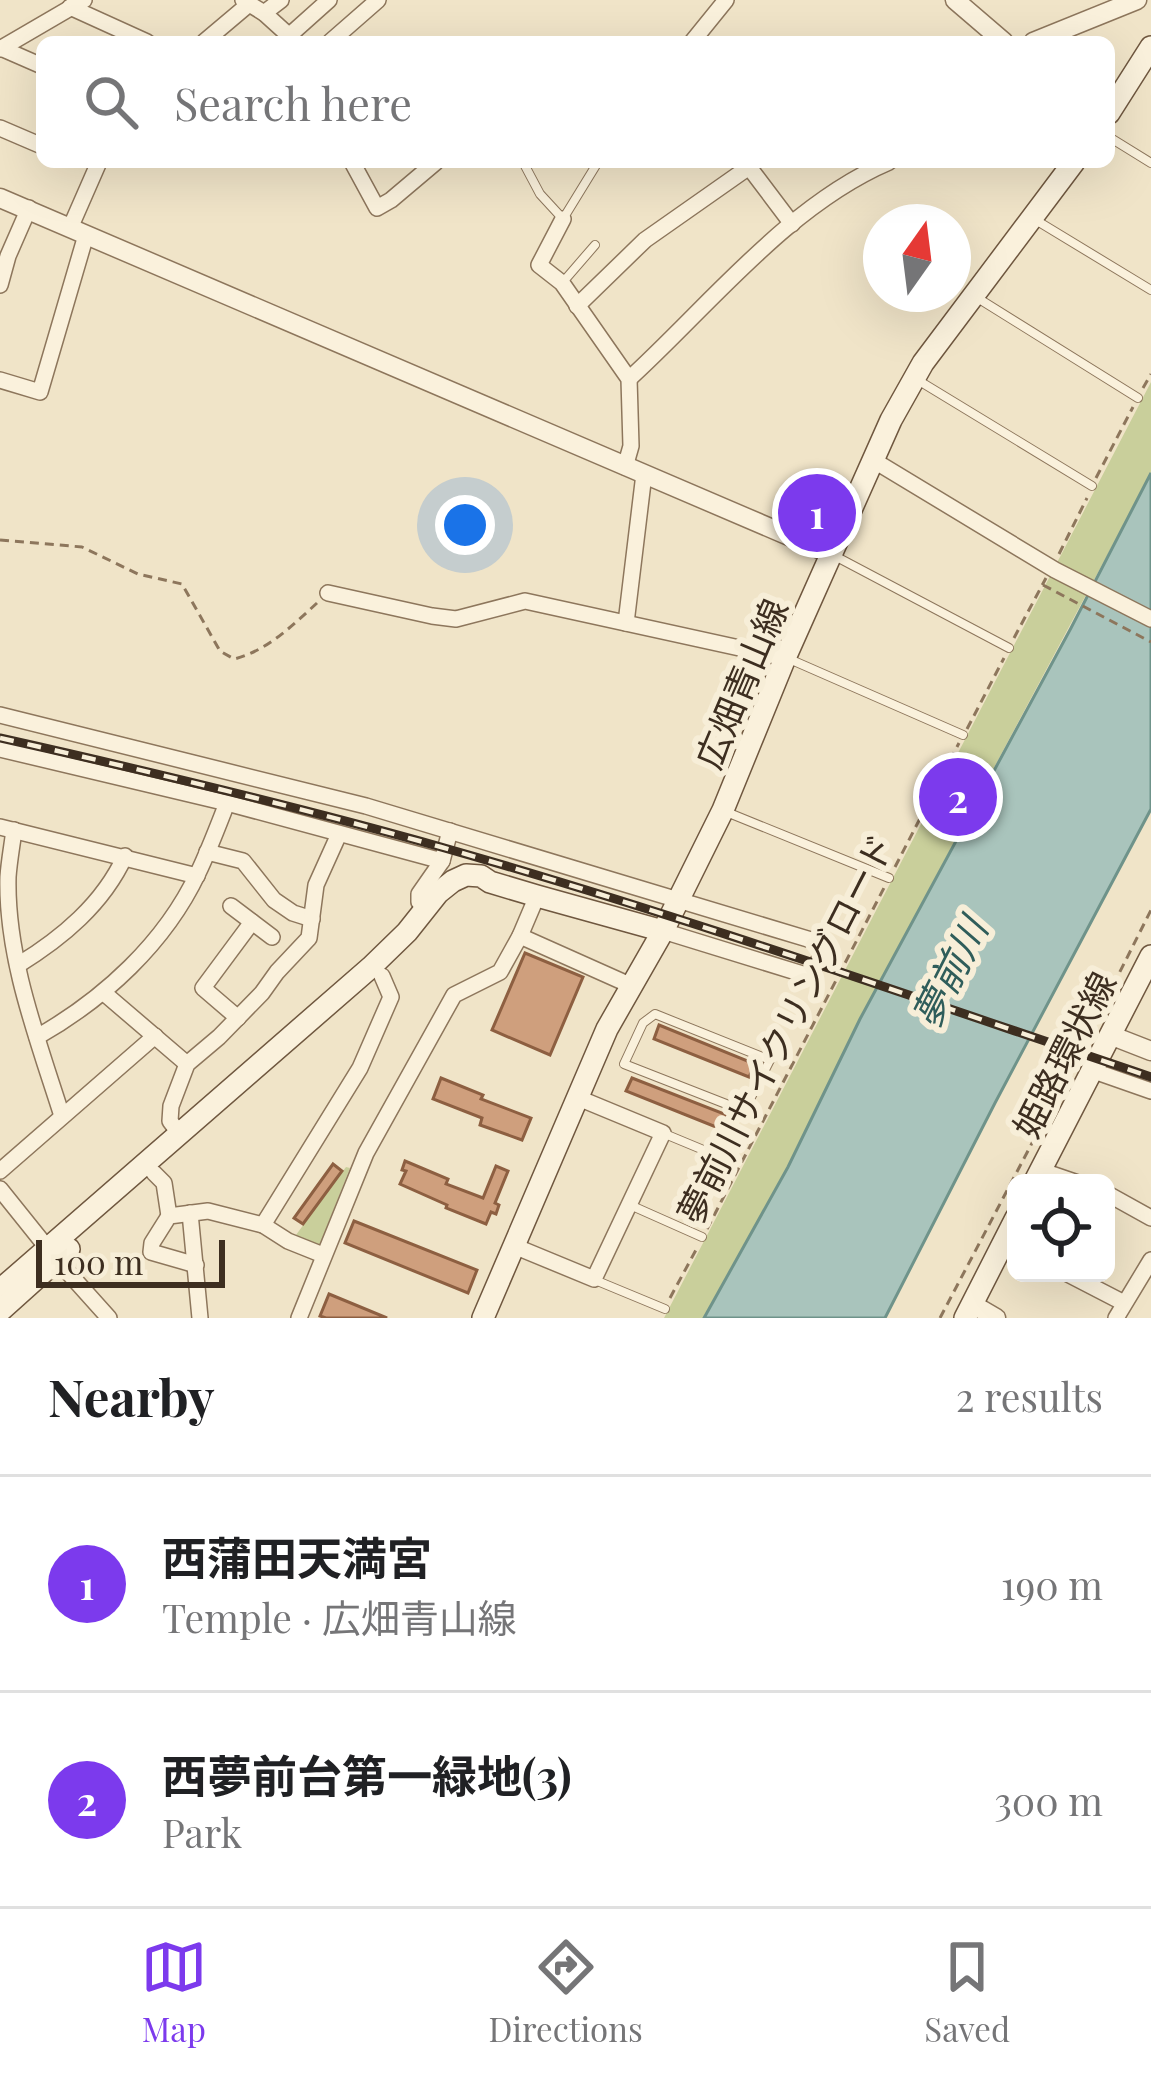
<!DOCTYPE html>
<html lang="en">
<head>
<meta charset="utf-8">
<style>
	:root { --surface:#fff; --page:#f6f6f6; --text:#202124; --muted:#757577; --line:#e0e0e0; --accent:#7c3aed }
	body { margin:0; font-family:"Playfair Display","Noto Sans JP",serif; background:var(--page); color:var(--text) }
	.controls { position:absolute; right:36px; bottom:36px; display:grid; overflow:hidden; border-radius:18px; box-shadow:0 12px 48px #0002 }
	.controls button { width:108px; height:108px; display:grid; place-items:center; padding:0; border:0; border-bottom:3px solid var(--line); background:var(--surface); color:var(--text); font:60px sans-serif }
	.compass { position:absolute; left:863px; top:204px; width:108px; height:108px; border-radius:50%; background:var(--surface); box-shadow:0 12px 48px #0002; rotate:14deg }
	.scale { position:absolute; left:36px; bottom:30px; width:189px; box-sizing:border-box; padding-left:12px; border:6px solid #3d2e20; border-top:0; font-size:33px; line-height:42px; white-space:nowrap; color:#3d2e20; -webkit-text-stroke:9px #f7eed8; paint-order:stroke }
	.you { position:absolute; left:465px; top:525px; width:42px; height:42px; margin:-30px; border:9px solid #fff; border-radius:50%; background:#1a73e8; box-shadow:0 0 0 18px #1a73e833 }
	.badge { display:grid; place-items:center; width:78px; height:78px; border-radius:50%; background:var(--accent); color:#fff; font-size:39px; font-weight:700 }
	.pin { position:absolute; translate:-50% -50%; border:6px solid #fff; box-shadow:0 3px 12px #0006 }
	.list { margin:0; padding:0; list-style:none }
	h2 { display:flex; justify-content:space-between; align-items:center; height:156px; margin:0; padding:0 48px; font-size:51px }
	h2 small { font-size:39px; font-weight:400; color:var(--muted) }
	.list li { display:grid; grid-template-columns:78px 1fr auto; gap:36px; align-items:center; box-sizing:border-box; height:216px; padding:0 48px; border-top:3px solid var(--line) }
	.list b { display:block; font-size:45px; white-space:nowrap }
	.list p { margin:0; font-size:39px; white-space:nowrap; color:var(--muted) }
	.list em { font-size:39px; font-style:normal; color:var(--muted) }
	.icon { flex:none; width:66px; height:66px; fill:none; stroke:currentColor; stroke-width:2; stroke-linecap:round; stroke-linejoin:round }
	.map { position:relative; flex:none; width:1151px; height:1318px; overflow:hidden }
	.search { position:absolute; background:var(--surface); box-shadow:0 12px 48px #0002; left:36px; right:36px; top:36px; height:132px; display:flex; align-items:center; gap:30px; box-sizing:border-box; padding:0 42px; border-radius:18px; color:var(--muted); font-size:45px }
	.sheet { height:588px; background:var(--surface) }
	nav { display:flex; justify-content:space-around; align-items:center; box-sizing:border-box; height:168px; border-top:3px solid var(--line); background:var(--surface); font-size:33px; color:var(--muted) }
	nav a { display:grid; justify-items:center; gap:6px }
	nav .on { color:var(--accent) }
	.map>svg:first-child { display:block }
</style>
</head>
<body>
<div class="map">
<svg width="1151" height="1318" viewBox="0 0 1151 1318">
	<rect width="100%" height="100%" fill="#f0e4c8"/>
	<!-- green -->
	<g fill="#c9cf9b">
		<polygon points="1151,382 1151,473 860,1019 788,1167 704,1318 664,1318"/>
		<polygon points="346,1167 350,1168 318,1249 293,1239"/>
	</g>
	<!-- water -->
	<polygon fill="#a9c4bc" stroke="#6f938a" stroke-width="3" points="1151,473 1151,809 995,1103 885,1318 704,1318 788,1167 860,1019 1071,628"/>
	<!-- building -->
	<g fill="#cf9f7d" stroke="#8d5f41" stroke-width="3">
		<polygon points="818,490 840,498 823,536 791,522"/>
		<polygon points="525,953 583,977 550,1055 492,1030"/>
		<polygon points="659,1025 755,1064 749,1077 654,1039"/>
		<polygon points="441,1078 483,1095 481,1099 531,1118 522,1140 480,1125 482,1118 433,1099"/>
		<polygon points="632,1078 727,1115 721,1129 626,1091"/>
		<polygon points="405,1161 448,1179 446,1184 483,1198 496,1166 508,1171 495,1203 499,1205 496,1214 491,1212 486,1224 446,1208 447,1205 400,1184 406,1171 402,1170"/>
		<polygon points="333,1164 342,1171 303,1224 294,1218"/>
		<polygon points="354,1221 477,1270 468,1293 345,1243"/>
		<polygon points="329,1294 387,1318 326,1318 320,1316"/>
	</g>
	<g fill="none" stroke-linecap="round" stroke-linejoin="round">
		<!-- service casing -->
		<g stroke="#8d765c" stroke-width="10">
			<g id="service">
				<polyline points="1109,137 1151,163"/>
				<polyline points="523,162 540,194 563,219 598,162"/>
				<polyline points="1034,219 1151,290"/>
				<polyline points="563,282 595,245"/>
				<polyline points="976,297 1138,398"/>
				<polyline points="916,379 1092,486"/>
				<polyline points="833,555 1009,648"/>
				<polyline points="787,658 963,735"/>
				<polyline points="724,811 889,878"/>
				<polygon points="655,1014 770,1060 744,1111 624,1064 643,1023"/>
				<polyline points="665,1134 730,1161"/>
				<polyline points="630,1205 702,1237"/>
				<polyline points="595,1280 665,1309"/>
			</g>
		</g>
		<!-- minor casing -->
		<g stroke="#8d765c" stroke-width="18">
			<g id="minor">
				<polyline points="243,0 264,13 296,42"/>
				<polyline points="70,7 147,42"/>
				<polyline points="264,13 281,0"/>
				<polyline points="291,34 329,0"/>
				<polyline points="204,42 249,4"/>
				<polyline points="330,42 378,0"/>
				<polyline points="692,42 726,0"/>
				<polyline points="1,48 42,66"/>
				<polyline points="0,49 84,0"/>
				<polyline points="0,128 42,146"/>
				<polyline points="352,162 377,208 391,200 436,162"/>
				<polyline points="563,219 539,265 562,283 629,379 631,446 625,467"/>
				<polyline points="71,226 99,162"/>
				<polyline points="0,285 8,256 29,208"/>
				<polyline points="577,306 645,240 749,167 792,224"/>
				<path d="M629,379C709,306 788,205 889,162"/>
				<polyline points="0,380 40,392 86,235"/>
				<polyline points="873,460 1055,570 1151,619"/>
				<polyline points="328,593 432,616 456,619 525,601 785,658"/>
				<polyline points="626,623 644,474"/>
				<polyline points="0,715 366,806 821,943 824,952 809,976 663,931"/>
				<polyline points="0,749 227,803 442,861"/>
				<polyline points="0,827 197,876"/>
				<path d="M14,830C12,846 9,862 8,877C6,958 38,1040 62,1116"/>
				<polyline points="207,852 243,861 274,900 293,913 312,919"/>
				<polyline points="231,906 272,937"/>
				<polyline points="426,908 419,902 419,894 442,861 450,831"/>
				<polyline points="520,936 632,986"/>
				<path d="M18,965C62,938 103,904 125,856"/>
				<polyline points="104,993 187,1064"/>
				<polyline points="238,1018 203,988 252,922"/>
				<path d="M37,1037C104,999 165,943 198,873C209,850 218,826 227,803"/>
				<polyline points="1091,1070 1151,1091"/>
				<polyline points="179,1133 170,1121 171,1106 187,1064 219,1037 262,993 277,972 309,938 316,885 339,834"/>
				<polyline points="1040,1170 1078,1183"/>
				<polyline points="0,1171 155,1036"/>
				<polyline points="154,1173 164,1183 169,1216"/>
				<polyline points="0,1189 57,1260 109,1318"/>
				<polyline points="1106,1193 1151,1218"/>
				<polyline points="190,1213 200,1318"/>
				<polyline points="263,1225 360,1068 391,997 382,976"/>
				<polyline points="514,1246 594,1279 663,1133 576,1097"/>
				<polyline points="196,1265 151,1252 152,1243 169,1216 208,1211 263,1225 288,1241 323,1255"/>
				<polyline points="1066,1273 1124,1303"/>
				<polyline points="299,1318 366,1153 454,995 500,972 520,936 537,896"/>
				<polyline points="1116,1318 1151,1260"/>
			</g>
		</g>
		<!-- tertiary casing -->
		<g stroke="#8d765c" stroke-width="21">
			<g id="tertiary">
				<polyline points="955,0 1004,42"/>
				<polyline points="1033,42 1137,0"/>
				<polyline points="0,198 831,554"/>
				<polyline points="1110,1035 1151,1051"/>
				<polyline points="972,1304 996,1318"/>
			</g>
		</g>
		<!-- secondary casing -->
		<g stroke="#6f573f" stroke-width="24">
			<g id="secondary">
				<polyline points="1109,113 1151,47"/>
				<polyline points="1034,1183 1151,956"/>
				<polyline points="0,1290 371,967 407,932 438,893 453,881 466,875 481,876 490,882 537,896 663,931"/>
				<polyline points="0,1311 69,1249"/>
				<polyline points="483,1318 607,1029 663,931 723,810 785,658 891,420 923,363 1074,162"/>
				<polyline points="965,1318 1016,1218"/>
			</g>
		</g>
		<!-- path -->
		<g stroke="#8d765c" stroke-width="3" stroke-dasharray="9 6" stroke-linecap="butt">
			<polyline points="1143,388 1151,374"/>
			<polyline points="1096,478 1133,407"/>
			<path d="M0,540L82,547L138,574L182,584L220,651L234,659C267,651 293,625 317,603"/>
			<polyline points="1059,554 1087,498"/>
			<polyline points="1043,585 1151,642"/>
			<polyline points="1014,638 1046,578"/>
			<polyline points="967,729 1004,658"/>
			<polyline points="895,867 959,743"/>
			<polyline points="707,1229 885,886"/>
			<polyline points="670,1298 697,1248"/>
			<polyline points="940,1318 1071,1069 1151,910"/>
		</g>
		<!-- service -->
		<use href="#service" stroke="#faf1dc" stroke-width="8"/>
		<!-- minor -->
		<use href="#minor" stroke="#faf1dc" stroke-width="15"/>
		<!-- tertiary -->
		<use href="#tertiary" stroke="#faf1dc" stroke-width="18"/>
		<!-- secondary -->
		<use href="#secondary" stroke="#faf1dc" stroke-width="21"/>
		<!-- rail casing -->
		<g stroke="#3d2e20" stroke-width="9">
			<path id="rail" d="M0,738C148,771 295,806 441,847C681,915 916,998 1151,1077"/>
		</g>
		<!-- rail -->
		<use href="#rail" stroke="#f7eed8" stroke-width="4.5" stroke-dasharray="14" stroke-linecap="butt"/>
	</g>
	<g text-anchor="middle" dominant-baseline="central" stroke-width="12" stroke-linejoin="round" paint-order="stroke">
		<!-- street labels -->
		<g font-size="36" fill="#3d2e20" stroke="#f7eed8">
			<text transform="translate(740 683) rotate(-67)">広畑青山線</text>
			<text transform="translate(784 1028) rotate(-63)">夢前川サイクリングロード</text>
			<text transform="translate(1063 1054) rotate(-63)">姫路環状線</text>
		</g>
		<!-- water labels -->
		<g font-size="39" font-style="italic" fill="#2f5d5a" stroke="#f7eed8">
			<text transform="translate(948 972) rotate(-63)">夢前川</text>
		</g>
	</g>
</svg>
<div class="controls">
<button><svg class="icon" aria-label="locate" viewBox="0 0 24 24"><circle cx="12" cy="12" r="6"/><path d="M12 2v4M12 18v4M2 12h4M18 12h4"/></svg></button>
</div>
<svg class="compass" viewBox="-18 -18 36 36"><path d="M0-13l5 13h-10z" fill="#e53935"/><path d="M0 13l5-13h-10z" fill="#757577"/></svg>
<div class="scale">100 m</div>
<div class="you"></div>
<div class="pin badge" style="left:817px;top:513px">1</div>
<div class="pin badge" style="left:958px;top:797px">2</div>
<div class="search"><svg class="icon" aria-label="search" viewBox="0 0 24 24"><circle cx="10" cy="10" r="6"/><path d="M15 15l6 6"/></svg>Search here</div>
</div>
<section class="sheet">
<h2>Nearby<small>2 results</small></h2>
<ul class="list">
<li><span class="badge">1</span><div><b>西蒲田天満宮</b><p>Temple · 広畑青山線</p></div><em>190 m</em></li>
<li><span class="badge">2</span><div><b>西夢前台第一緑地(3)</b><p>Park</p></div><em>300 m</em></li>
</ul>
</section>
<nav>
<a class="on"><svg class="icon" aria-label="map" viewBox="0 0 24 24"><path d="M3 6l6-2 6 2 6-2v14l-6 2-6-2-6 2zM9 4v14M15 6v14"/></svg>Map</a>
<a><svg class="icon" aria-label="directions" viewBox="0 0 24 24"><path d="M12 3l9 9-9 9-9-9zM9 14v-3h6M13 9l2 2-2 2"/></svg>Directions</a>
<a><svg class="icon" aria-label="saved" viewBox="0 0 24 24"><path d="M7 4h10v16l-5-4-5 4z"/></svg>Saved</a>
</nav>
</body>
</html>
